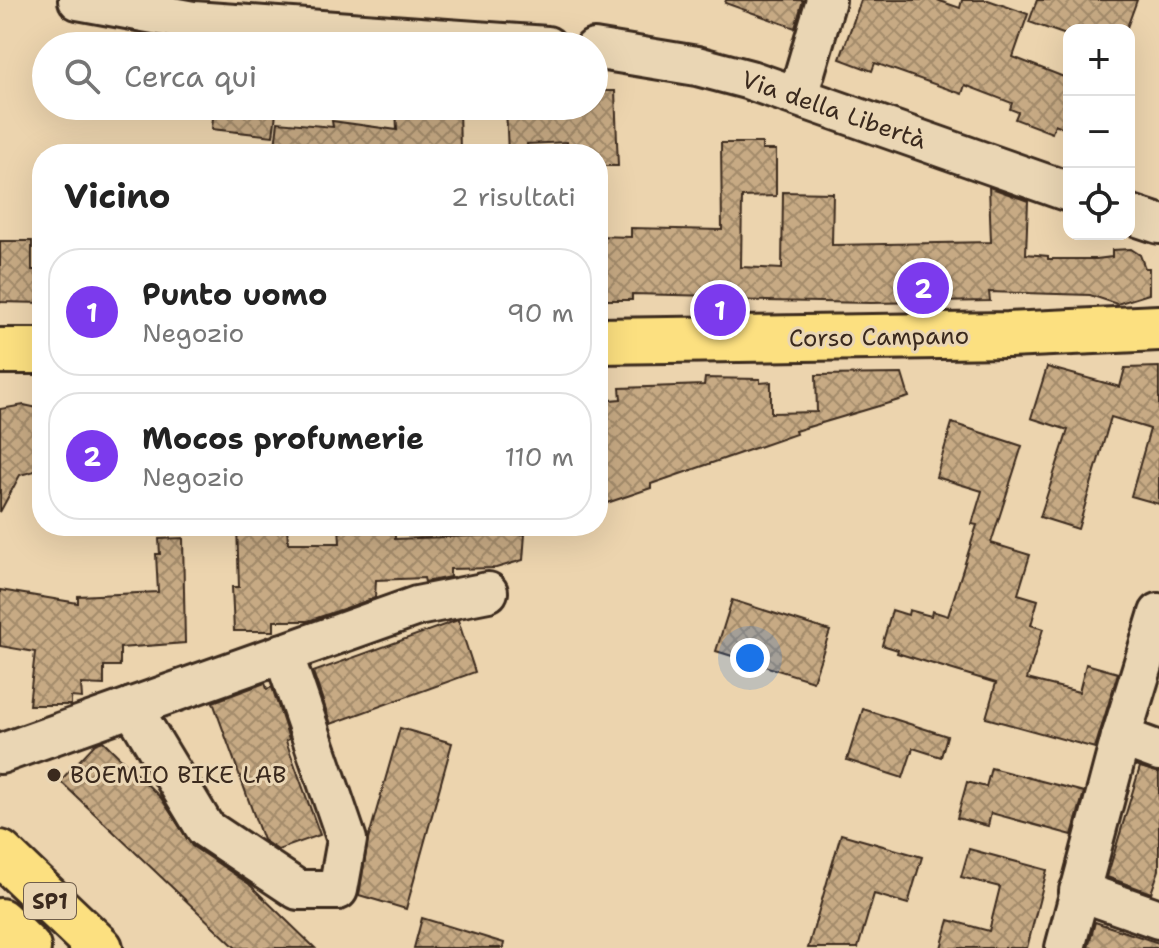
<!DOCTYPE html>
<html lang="it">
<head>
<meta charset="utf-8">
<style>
	:root { --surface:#fff; --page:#f2f2f2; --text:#222; --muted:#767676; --line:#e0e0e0; --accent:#7c3aed }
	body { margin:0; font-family:"Shantell Sans",sans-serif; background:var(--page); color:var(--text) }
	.controls { position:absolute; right:24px; top:24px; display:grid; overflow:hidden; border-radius:16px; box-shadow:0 8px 32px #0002 }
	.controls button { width:72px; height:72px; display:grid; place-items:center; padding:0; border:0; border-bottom:2px solid var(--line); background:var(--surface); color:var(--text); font:40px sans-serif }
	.you { position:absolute; left:750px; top:658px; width:28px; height:28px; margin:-20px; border:6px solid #fff; border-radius:50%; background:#1a73e8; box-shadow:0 0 0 12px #1a73e833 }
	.badge { display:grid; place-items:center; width:52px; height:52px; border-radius:50%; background:var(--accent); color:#fff; font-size:26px; font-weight:700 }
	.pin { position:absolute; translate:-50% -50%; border:4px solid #fff; box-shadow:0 2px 8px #0006 }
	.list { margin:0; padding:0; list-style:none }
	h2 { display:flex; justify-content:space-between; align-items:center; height:104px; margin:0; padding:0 32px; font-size:34px }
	h2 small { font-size:26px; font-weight:400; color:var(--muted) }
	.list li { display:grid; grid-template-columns:52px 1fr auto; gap:24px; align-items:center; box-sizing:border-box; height:128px; margin:0 16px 16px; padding:0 16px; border:2px solid var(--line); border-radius:32px }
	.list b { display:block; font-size:30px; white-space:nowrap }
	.list p { margin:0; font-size:26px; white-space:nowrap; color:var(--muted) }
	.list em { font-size:26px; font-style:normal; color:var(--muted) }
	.icon { flex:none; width:44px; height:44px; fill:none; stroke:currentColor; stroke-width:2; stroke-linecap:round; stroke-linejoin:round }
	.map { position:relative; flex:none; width:1159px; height:948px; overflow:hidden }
	.search { position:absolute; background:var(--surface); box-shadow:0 8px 32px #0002; left:32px; top:32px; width:576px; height:88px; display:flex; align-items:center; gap:20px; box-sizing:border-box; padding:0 28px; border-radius:44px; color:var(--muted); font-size:30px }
	.panel { position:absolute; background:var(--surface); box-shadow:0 8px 32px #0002; left:32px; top:144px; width:576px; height:392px; border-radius:32px }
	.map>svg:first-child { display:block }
</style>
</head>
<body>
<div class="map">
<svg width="1159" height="948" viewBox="0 0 1159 948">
	<defs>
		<pattern id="building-cross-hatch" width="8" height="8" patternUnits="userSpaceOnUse" patternTransform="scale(2)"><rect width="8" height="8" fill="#c7aa84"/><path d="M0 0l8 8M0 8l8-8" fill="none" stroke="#a38b6b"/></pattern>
	</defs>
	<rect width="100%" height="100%" fill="#ecd4ae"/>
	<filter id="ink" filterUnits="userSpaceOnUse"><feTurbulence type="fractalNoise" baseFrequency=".0125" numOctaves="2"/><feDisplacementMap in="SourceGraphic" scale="16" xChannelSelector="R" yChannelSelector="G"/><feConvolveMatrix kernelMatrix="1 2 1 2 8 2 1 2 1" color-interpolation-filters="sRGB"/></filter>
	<g filter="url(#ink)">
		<!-- building -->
		<g fill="url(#building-cross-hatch)" stroke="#3b2a1e" stroke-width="2">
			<polygon points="726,0 803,0 795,28 725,3"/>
			<polygon points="861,0 937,0 960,8 962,0 988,0 1028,14 1013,57 1069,79 1069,130 1055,124 1052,133 1015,119 1018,112 1010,109 1012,103 965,85 962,94 875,63 872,71 840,59"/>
			<polygon points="1037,0 1137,0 1126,30 1069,30 1069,36 1029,22"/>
			<polygon points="594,91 615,91 618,166 598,166 598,154 568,154 567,142 527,144 528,154 508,154 506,106 594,106"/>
			<polygon points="214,106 277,106 273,136 212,129"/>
			<polygon points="396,106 459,106 460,151 437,154 274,154 278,122 333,127 332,121 397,130"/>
			<polygon points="721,143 762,143 762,150 776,150 776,196 742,197 741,267 782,269 783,192 833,193 832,245 991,242 989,187 1028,201 1026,254 1048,256 1048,259 1096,259 1112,257 1112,250 1131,249 1140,255 1145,268 1149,268 1149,294 1117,304 1090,295 989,292 990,301 871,303 715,300 715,296 632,294 632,300 598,300 598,236 631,237 631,228 722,230"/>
			<polygon points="0,241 32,241 32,270 42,270 42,303 0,302"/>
			<polygon points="1047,367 1120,387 1125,368 1159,367 1159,504 1131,496 1150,429 1111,417 1078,529 1040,517 1068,430 1031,418"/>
			<polygon points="902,374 909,397 795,431 796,434 651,484 651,488 598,506 598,401 621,399 620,388 704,385 705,378 760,379 760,383 771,382 771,413 817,412 816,375"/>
			<polygon points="24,405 42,409 42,469 20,475 0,512 0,409"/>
			<polygon points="952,423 1022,446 991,543 1030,555 1018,594 1038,600 1031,625 1043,629 1027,679 1079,692 1086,664 1118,673 1095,748 986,718 996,683 897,653 898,650 882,645 892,610 908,615 909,610 931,616 932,611 948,616 977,525 972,524 982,491 936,477"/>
			<polygon points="237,526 287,526 288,543 340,543 339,526 395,527 395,539 525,534 523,560 496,568 450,569 450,577 425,582 424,578 376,580 375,598 308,621 274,621 274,631 234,631 232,587 239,587"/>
			<polygon points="183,538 185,643 120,648 120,666 104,666 104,685 81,684 82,698 71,697 71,705 29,705 35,652 0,646 0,590 78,603 78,596 158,592 156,554 160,554 159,539"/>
			<polygon points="732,600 830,631 813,681 716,651"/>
			<polygon points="458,620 475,672 331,724 313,672"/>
			<polygon points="265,683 267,689 272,687 289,739 286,741 320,835 278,850 263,840 213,702"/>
			<polygon points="863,709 947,736 941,757 913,748 903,778 847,760"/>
			<polygon points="400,728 452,743 406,909 359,895 368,840"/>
			<polygon points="103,741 161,798 192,846 249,884 315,948 236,948 60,781 95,744"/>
			<polygon points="1140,767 1159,772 1159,870 1151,893 1107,877"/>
			<polygon points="991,768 1084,792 1072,835 991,813 988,826 957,818 967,782 986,787"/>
			<polygon points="841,834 922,857 908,904 874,894 858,948 808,948"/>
			<polygon points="969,849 1047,870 1027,948 941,948 949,920 989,931 1000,887 961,877"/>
			<polygon points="422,918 504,943 503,948 414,948"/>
			<polygon points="1095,922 1159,943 1159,948 1088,948"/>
		</g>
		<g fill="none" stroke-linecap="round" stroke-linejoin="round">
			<!-- minor casing -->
			<g stroke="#3b2a1e" stroke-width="44">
				<g id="minor">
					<polyline points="78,0 193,21 547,46"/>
					<polyline points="594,49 697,66 750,80 1069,192"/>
					<polyline points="798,96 826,0"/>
					<polyline points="1129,214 1159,224"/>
					<polyline points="132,707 205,828 298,890 338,890 347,840 283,653"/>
					<polyline points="1121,737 1159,751"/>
					<polyline points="0,754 417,606 488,592"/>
					<polyline points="1079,891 1159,919"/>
					<polyline points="1065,948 1121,737 1159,613"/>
				</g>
			</g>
			<!-- major casing -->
			<g stroke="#3b2a1e" stroke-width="50">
				<g id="major">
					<polyline points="598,341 1008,335 1159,328"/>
					<polyline points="0,351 42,351"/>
					<polyline points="0,853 100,948"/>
					<polyline points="0,921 28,948"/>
				</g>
			</g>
			<!-- minor -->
			<use href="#minor" stroke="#ead6b4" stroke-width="38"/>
			<!-- major -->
			<use href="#major" stroke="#fce080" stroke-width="44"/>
		</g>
	</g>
	<!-- markers -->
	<circle fill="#3b2a1e" stroke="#ead6b4" stroke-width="3" cx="54" cy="775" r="8"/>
	<g text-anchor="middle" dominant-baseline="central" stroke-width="6" stroke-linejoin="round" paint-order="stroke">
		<!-- shield labels -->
		<rect fill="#ead6b4" stroke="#705e4b" stroke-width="2" x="24" y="883" width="52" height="36" rx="6"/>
		<g font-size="22" font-weight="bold" fill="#3b2a1e">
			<text x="50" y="901">SP1</text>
		</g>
		<!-- street labels -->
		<g font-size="24" fill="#3b2a1e" stroke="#ead6b4">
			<text transform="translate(834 110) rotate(19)">Via della Libertà</text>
			<text transform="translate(879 337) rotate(-1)">Corso Campano</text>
		</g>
		<!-- poi labels -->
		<g font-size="24" fill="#3b2a1e" stroke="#ead6b4" text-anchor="start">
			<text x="70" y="775">BOEMIO BIKE LAB</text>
		</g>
	</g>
</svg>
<div class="controls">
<button>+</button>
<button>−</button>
<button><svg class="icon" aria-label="locate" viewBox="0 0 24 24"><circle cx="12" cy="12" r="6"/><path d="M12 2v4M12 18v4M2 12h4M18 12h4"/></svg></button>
</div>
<div class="you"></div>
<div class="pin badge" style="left:720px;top:310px">1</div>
<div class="pin badge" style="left:923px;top:288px">2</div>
<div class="search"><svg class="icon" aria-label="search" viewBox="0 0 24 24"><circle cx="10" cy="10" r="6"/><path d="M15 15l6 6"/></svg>Cerca qui</div>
<section class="panel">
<h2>Vicino<small>2 risultati</small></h2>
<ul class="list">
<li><span class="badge">1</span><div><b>Punto uomo</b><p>Negozio</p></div><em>90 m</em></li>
<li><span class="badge">2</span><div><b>Mocos profumerie</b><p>Negozio</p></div><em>110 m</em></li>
</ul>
</section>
</div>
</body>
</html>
